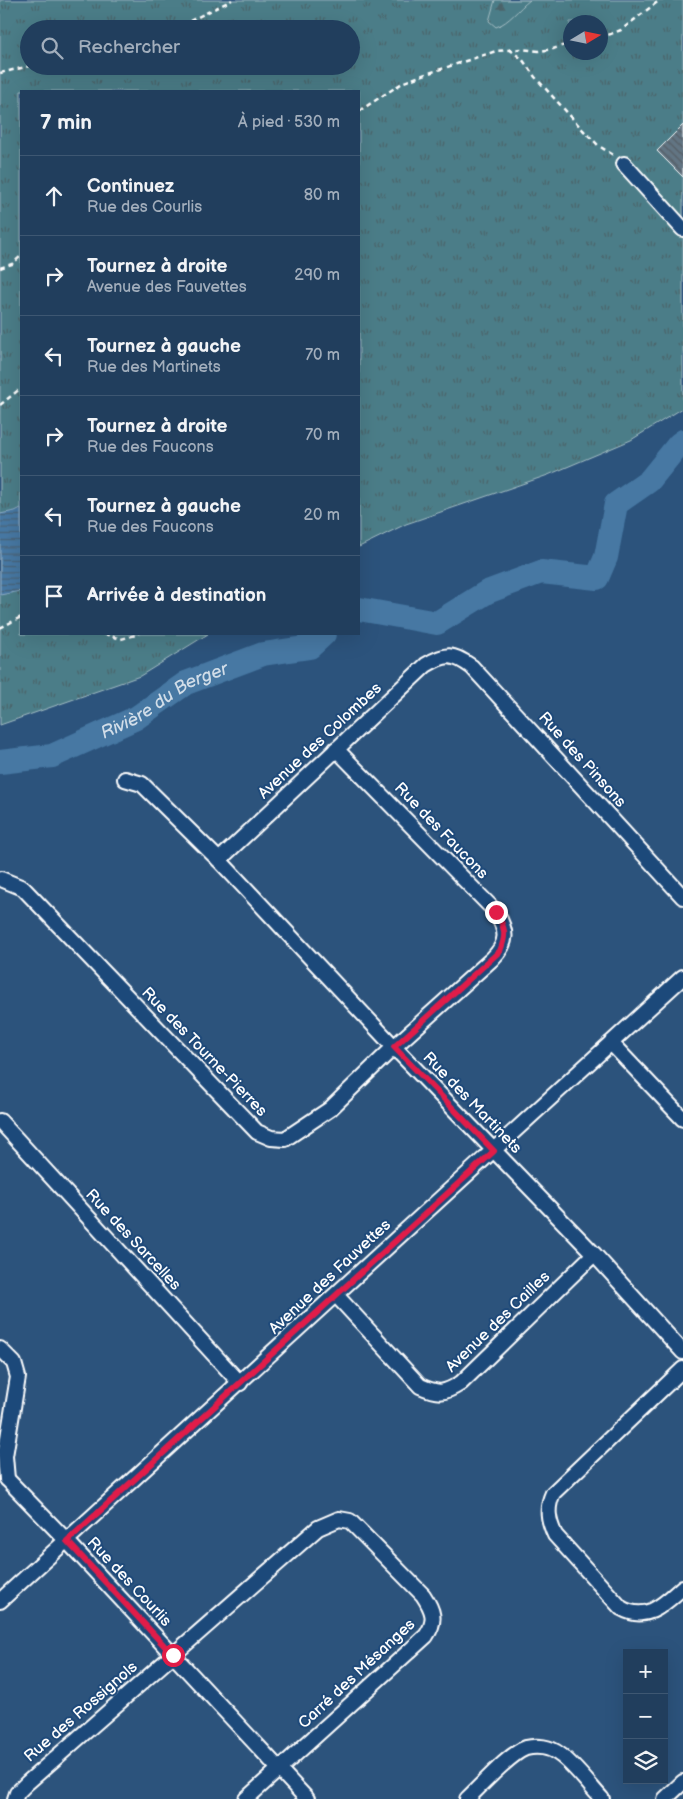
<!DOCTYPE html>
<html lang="fr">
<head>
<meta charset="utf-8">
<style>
	:root { --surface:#213e5d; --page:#294563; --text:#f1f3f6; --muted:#a2aebc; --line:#3e5772 }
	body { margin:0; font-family:"Balsamiq Sans",sans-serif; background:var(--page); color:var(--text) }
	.controls { position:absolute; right:15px; bottom:15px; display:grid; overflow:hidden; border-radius:0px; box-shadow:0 5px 20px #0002 }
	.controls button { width:45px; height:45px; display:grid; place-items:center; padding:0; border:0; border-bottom:1px solid var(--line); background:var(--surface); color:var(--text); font:25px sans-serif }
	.compass { position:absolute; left:563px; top:15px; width:45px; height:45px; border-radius:50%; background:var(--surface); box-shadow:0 5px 20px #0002; rotate:80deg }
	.stop { position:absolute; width:15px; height:15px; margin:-11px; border:4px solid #e11d48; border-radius:50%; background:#fff }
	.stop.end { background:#e11d48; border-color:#fff; box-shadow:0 1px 5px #0008 }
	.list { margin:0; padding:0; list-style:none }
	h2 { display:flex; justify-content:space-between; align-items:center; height:65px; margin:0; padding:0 20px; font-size:21px }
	h2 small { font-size:16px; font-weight:400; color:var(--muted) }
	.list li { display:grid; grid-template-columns:32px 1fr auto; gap:15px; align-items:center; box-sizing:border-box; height:80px; padding:0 20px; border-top:1px solid var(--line) }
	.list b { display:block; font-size:19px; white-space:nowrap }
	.list p { margin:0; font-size:16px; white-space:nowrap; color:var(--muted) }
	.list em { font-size:16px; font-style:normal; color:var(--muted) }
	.icon { flex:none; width:28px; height:28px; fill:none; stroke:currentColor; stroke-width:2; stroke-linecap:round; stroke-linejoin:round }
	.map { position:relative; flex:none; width:683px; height:1799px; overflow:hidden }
	.search { position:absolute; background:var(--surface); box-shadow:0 5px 20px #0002; left:20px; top:20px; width:340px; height:55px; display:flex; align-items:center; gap:12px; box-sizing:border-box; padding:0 18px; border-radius:28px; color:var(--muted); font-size:19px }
	.panel { position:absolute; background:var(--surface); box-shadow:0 5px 20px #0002; left:20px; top:90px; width:340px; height:545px; border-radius:0px }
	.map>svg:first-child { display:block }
</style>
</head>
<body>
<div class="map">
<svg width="683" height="1799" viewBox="0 0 683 1799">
	<defs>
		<pattern id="grass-tufts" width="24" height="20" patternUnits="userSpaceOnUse" patternTransform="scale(1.25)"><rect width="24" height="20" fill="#4b7d88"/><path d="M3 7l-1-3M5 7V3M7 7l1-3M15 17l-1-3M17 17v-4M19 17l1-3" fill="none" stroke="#4c646a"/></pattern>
		<pattern id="forest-firs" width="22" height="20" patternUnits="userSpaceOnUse" patternTransform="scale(1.25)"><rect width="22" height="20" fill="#4b7d88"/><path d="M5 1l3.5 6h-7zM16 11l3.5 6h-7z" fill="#4c646a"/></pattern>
		<pattern id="water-rules" width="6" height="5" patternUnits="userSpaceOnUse" patternTransform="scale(1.25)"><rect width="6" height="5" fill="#4678a3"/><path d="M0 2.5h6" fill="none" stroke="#496278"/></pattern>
		<pattern id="building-back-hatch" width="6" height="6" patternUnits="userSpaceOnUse" patternTransform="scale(1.25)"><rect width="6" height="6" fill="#627583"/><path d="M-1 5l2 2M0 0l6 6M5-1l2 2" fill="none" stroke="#565e65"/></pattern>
	</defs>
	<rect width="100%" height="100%" fill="#2c537c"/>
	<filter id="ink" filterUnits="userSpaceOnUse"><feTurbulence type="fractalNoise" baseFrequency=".02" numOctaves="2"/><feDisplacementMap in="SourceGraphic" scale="10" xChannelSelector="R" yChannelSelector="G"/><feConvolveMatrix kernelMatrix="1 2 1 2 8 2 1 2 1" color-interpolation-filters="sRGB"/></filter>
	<g filter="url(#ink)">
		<!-- grass -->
		<path fill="url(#grass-tufts)" stroke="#a5bec4" fill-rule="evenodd" d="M0,0H683V408L631,440L548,475L406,524L359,547V91H21V634H208L140,676L0,725ZM570,22H600V52H570ZM29,29H351V66H29Z"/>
		<!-- forest -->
		<path fill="url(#forest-firs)" stroke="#a5bec4" d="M495,0H530C518,9 510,22 496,27L489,21Z"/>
		<!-- water -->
		<polygon fill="url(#water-rules)" stroke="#90aec8" points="21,508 21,591 0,595 0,514 15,511"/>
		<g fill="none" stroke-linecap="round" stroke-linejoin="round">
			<!-- river -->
			<g stroke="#4678a3" stroke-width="24">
				<polyline points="359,609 437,623 487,592 541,572 597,578 606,557 616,504 649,481 679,444 683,441"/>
				<path id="s1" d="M0,762L52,756L136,718L186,683L263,654L310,647L324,634"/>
			</g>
		</g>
		<!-- building -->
		<polygon fill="url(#building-back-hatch)" stroke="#fff" points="683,125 683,177 657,151"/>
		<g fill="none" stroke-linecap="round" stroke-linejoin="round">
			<!-- minor casing -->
			<g stroke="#fff" stroke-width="18">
				<g id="minor">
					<polyline points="624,164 683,229"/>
					<polyline points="125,779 142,784 219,860 394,1047 594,1254 683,1352"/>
					<path d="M219,860L426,665C446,653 453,653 472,667L683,897"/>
					<path d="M1,879L23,888L257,1132L271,1138L285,1139L330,1109L394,1047L492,959C509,942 507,931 496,912L336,749"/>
					<polyline points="611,1043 683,1119"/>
					<polyline points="0,1121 240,1383"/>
					<path d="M336,1295L420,1386C438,1394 444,1394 461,1383L594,1254"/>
					<polyline points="0,1349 14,1363 18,1377 5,1456 7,1479"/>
					<path d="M683,1369L553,1493C546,1508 548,1520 555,1535L621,1608C647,1623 664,1604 683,1587"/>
					<polyline points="7,1479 67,1541 307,1799"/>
					<polyline points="0,1601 683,977"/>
					<path d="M15,1799L17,1793L27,1783L318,1528L339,1519L350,1521L423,1595C433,1610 437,1620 426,1636L246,1799"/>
					<path d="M467,1799C481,1786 509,1754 526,1748C537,1745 550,1747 559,1754C573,1763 590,1786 602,1799"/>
					<polyline points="665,1799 683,1782"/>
				</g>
			</g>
			<!-- path -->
			<g stroke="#fff" stroke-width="2.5" stroke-dasharray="5 4" stroke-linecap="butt">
				<polyline points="174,29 232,0"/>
				<polyline points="600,38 621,30 660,0"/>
				<polyline points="509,49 522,59 535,77 583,130 599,146 615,156"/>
				<polyline points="0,73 30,66"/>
				<polyline points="359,111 404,82 423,75 496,51 521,49 539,51 553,49 570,43"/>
				<polyline points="0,268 12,264 21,256"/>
				<polyline points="0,405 21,388"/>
				<polyline points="0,628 21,617"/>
				<polyline points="104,634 121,639 139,634"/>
			</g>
			<!-- minor -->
			<use href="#minor" stroke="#1f4a7a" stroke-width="14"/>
		</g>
	</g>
	<g fill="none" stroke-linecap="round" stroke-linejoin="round" filter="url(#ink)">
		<!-- route -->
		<path stroke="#e11d48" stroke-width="6" d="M173,1655L67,1541L494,1151L394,1047L500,951C507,934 505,928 496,912"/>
	</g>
	<g text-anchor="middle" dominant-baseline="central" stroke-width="4" stroke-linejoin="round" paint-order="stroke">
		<!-- street labels -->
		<g font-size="16" fill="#fff" stroke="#1f4a7a">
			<text transform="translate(320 741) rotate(-43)">Avenue des Colombes</text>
			<text transform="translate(582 760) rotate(48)">Rue des Pinsons</text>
			<text transform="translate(441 831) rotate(46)">Rue des Faucons</text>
			<text transform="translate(204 1052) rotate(46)">Rue des Tourne-Pierres</text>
			<text transform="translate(472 1103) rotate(46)">Rue des Martinets</text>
			<text transform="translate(133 1240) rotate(47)">Rue des Sarcelles</text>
			<text transform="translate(330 1277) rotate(-43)">Avenue des Fauvettes</text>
			<text transform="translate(498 1322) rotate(-44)">Avenue des Cailles</text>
			<text transform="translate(129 1582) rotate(47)">Rue des Courlis</text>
			<text transform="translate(357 1674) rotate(-43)">Carré des Mésanges</text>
			<text transform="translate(81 1712) rotate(-41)">Rue des Rossignols</text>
		</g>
		<!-- water labels -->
		<g font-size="18" font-style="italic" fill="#d1dde8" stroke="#1f4a7a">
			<text stroke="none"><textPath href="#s1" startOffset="178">Rivière du Berger</textPath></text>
		</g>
	</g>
</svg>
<div class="controls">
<button>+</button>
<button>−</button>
<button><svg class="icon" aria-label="layers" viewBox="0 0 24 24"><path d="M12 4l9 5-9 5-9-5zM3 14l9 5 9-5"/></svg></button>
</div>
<svg class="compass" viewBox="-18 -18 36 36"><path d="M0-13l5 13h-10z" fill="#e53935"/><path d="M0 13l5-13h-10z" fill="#a2aebc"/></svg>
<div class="stop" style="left:173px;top:1655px"></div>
<div class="stop end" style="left:496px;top:912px"></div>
<div class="search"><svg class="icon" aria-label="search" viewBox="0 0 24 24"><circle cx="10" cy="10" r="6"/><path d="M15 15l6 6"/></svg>Rechercher</div>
<section class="panel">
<h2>7 min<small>À pied · 530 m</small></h2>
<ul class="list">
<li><svg class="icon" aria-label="ahead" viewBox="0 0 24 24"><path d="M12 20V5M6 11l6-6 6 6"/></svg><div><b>Continuez</b><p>Rue des Courlis</p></div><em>80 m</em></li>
<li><svg class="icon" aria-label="right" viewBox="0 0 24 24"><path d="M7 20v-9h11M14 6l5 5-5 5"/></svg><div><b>Tournez à droite</b><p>Avenue des Fauvettes</p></div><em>290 m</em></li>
<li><svg class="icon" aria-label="left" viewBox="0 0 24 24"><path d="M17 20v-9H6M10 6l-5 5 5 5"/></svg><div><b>Tournez à gauche</b><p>Rue des Martinets</p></div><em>70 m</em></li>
<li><svg class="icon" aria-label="right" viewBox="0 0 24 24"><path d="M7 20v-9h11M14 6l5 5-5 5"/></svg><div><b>Tournez à droite</b><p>Rue des Faucons</p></div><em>70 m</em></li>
<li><svg class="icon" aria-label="left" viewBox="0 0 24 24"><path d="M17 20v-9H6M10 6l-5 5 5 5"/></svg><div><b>Tournez à gauche</b><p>Rue des Faucons</p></div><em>20 m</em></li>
<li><svg class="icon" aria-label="arrive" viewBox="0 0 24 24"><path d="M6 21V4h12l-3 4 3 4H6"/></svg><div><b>Arrivée à destination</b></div></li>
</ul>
</section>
</div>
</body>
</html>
